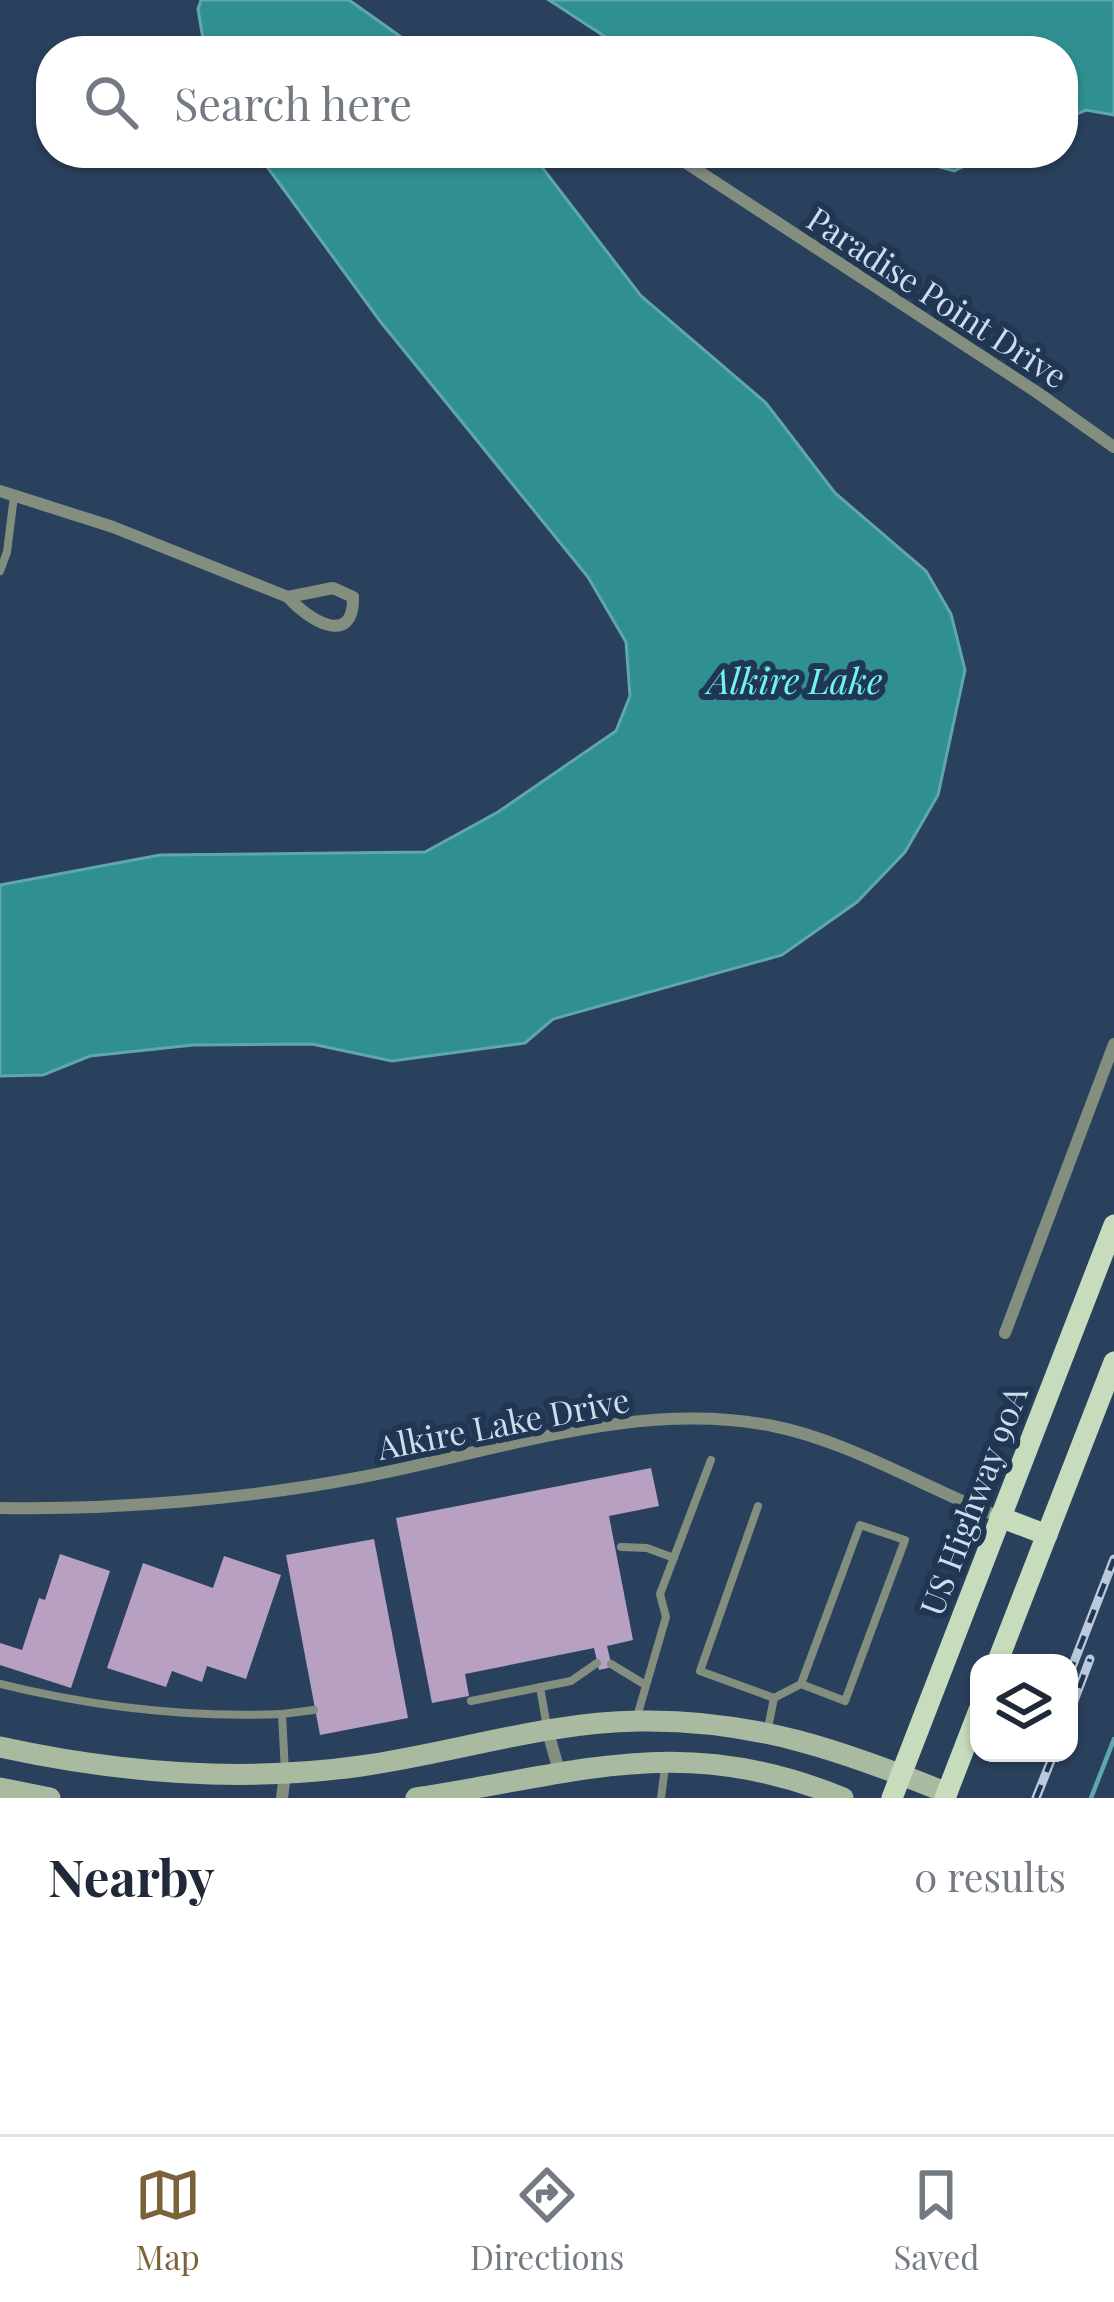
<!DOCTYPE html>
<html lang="en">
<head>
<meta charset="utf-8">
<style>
	:root { --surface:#fff; --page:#f6f6f7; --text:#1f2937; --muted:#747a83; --line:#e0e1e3; --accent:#7b6339 }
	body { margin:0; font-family:"Playfair Display",serif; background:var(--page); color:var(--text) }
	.controls { position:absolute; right:36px; bottom:36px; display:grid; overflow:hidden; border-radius:24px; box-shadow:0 3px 9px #0004 }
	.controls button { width:108px; height:108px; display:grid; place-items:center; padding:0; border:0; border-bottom:3px solid var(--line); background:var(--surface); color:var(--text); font:60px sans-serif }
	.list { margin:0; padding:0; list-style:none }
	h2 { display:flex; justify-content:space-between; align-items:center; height:156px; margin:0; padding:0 48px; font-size:51px }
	h2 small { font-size:39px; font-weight:400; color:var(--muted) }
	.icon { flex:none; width:66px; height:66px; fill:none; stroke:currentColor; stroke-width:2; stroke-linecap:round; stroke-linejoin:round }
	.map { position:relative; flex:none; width:1114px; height:1798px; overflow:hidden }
	.search { position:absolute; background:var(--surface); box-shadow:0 3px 9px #0004; left:36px; right:36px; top:36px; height:132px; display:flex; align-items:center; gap:30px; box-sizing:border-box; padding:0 42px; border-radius:48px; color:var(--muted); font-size:45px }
	.sheet { height:336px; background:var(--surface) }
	nav { display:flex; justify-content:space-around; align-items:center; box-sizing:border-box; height:168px; border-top:3px solid var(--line); background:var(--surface); font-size:33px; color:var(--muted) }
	nav a { display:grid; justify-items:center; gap:6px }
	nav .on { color:var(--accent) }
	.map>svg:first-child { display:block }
</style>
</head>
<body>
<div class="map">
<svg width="1114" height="1798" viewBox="0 0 1114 1798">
	<rect width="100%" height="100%" fill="#2a415d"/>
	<!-- water -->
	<g fill="#309091" stroke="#5fa7ad" stroke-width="3">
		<polygon points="201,0 349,0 421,51 205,51 198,9"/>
		<polygon points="549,0 1114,0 1114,115 1086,110 1063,120 1063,51 627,51"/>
		<polygon points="257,153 531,153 641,296 766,403 835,493 926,571 951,614 965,670 938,795 905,852 857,902 782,955 553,1019 525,1043 392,1061 312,1044 193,1045 90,1056 43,1075 0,1076 0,885 160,855 425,852 498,812 616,731 630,696 626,642 588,577 380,321"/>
		<polygon points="889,153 992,153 954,171"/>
	</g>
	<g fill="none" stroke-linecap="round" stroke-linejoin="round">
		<!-- stream -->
		<polyline stroke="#5fa7ad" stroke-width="4.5" points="1091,1798 1114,1739"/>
	</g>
	<!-- building -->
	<g fill="#b8a0c3">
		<polygon points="651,1468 659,1506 609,1516 633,1640 607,1646 612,1667 599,1670 594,1648 465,1674 469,1696 432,1703 396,1518"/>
		<polygon points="374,1539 408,1718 320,1735 286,1555"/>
		<polygon points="60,1554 110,1571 71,1688 0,1665 0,1643 22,1650 39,1598 45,1600"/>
		<polygon points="224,1556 281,1575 246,1679 207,1666 202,1682 172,1671 166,1687 107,1668 143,1563 213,1588"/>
	</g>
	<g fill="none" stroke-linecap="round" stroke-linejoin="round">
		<!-- lane -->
		<g stroke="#848e7f" stroke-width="8">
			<polyline points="0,571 7,552 14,496"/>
			<polyline points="758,1506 700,1671 774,1698"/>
			<polyline points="621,1547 647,1548 674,1558"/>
			<polyline points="611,1664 644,1684"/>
			<path d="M0,1684C93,1707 186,1718 282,1714L285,1773"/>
			<polyline points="540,1687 547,1727"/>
			<polyline points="471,1701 571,1681 597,1663"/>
			<polyline points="282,1714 314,1710"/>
			<polyline points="636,1720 666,1617 660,1594 711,1460"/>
			<polyline points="768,1728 774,1698 801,1684 860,1525 905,1540 845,1701 801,1684"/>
			<polyline points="661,1798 665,1767"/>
		</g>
		<!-- street -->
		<g stroke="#848e7f" stroke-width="12">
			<polyline points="671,153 1038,393 1114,447"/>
			<path d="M0,491L113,527L288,597C307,619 354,649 353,597L333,588L288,597"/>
			<polyline points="1005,1333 1114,1044"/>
			<path d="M0,1508C117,1510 247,1499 362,1477C495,1452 636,1399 773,1426C849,1441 927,1489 1000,1517"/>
			<polyline points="548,1732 559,1771"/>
			<polyline points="282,1798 285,1774"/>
		</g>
		<!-- secondary -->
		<g stroke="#aabaa1" stroke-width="21">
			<path d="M0,1747C119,1773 241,1783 361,1766C453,1753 546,1722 639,1721C753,1719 844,1751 947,1793"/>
			<polyline points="0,1788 50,1798"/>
			<path d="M416,1798C577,1774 682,1731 843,1798"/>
		</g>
		<!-- primary -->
		<g stroke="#c7dcbc" stroke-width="21">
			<polyline points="1000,1517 1047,1535"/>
			<polyline points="997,1663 1114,1362"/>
			<polyline points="892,1798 1114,1225"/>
			<polyline points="945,1798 979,1710"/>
		</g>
		<!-- rail casing -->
		<g stroke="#bac9dc" stroke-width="9">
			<g id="rail">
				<polyline points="1069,1675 1114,1559"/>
				<polyline points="1069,1714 1090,1659"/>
				<polyline points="1036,1798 1054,1753"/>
			</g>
		</g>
		<!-- rail -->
		<use href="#rail" stroke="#203652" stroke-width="4.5" stroke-dasharray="14" stroke-linecap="butt"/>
	</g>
	<g text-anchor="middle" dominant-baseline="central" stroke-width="12" stroke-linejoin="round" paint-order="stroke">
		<!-- street labels -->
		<g font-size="33" fill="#cedcee" stroke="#203652">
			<text transform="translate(938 296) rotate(33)">Paradise Point Drive</text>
			<text transform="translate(503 1422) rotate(-11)">Alkire Lake Drive</text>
			<text transform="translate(972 1500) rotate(-69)">US Highway 90A</text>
		</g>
		<!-- water labels -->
		<g font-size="36" font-style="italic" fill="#6df4f3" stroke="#203652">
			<text x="795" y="679">Alkire Lake</text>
		</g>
	</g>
</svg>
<div class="controls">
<button><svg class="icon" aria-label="layers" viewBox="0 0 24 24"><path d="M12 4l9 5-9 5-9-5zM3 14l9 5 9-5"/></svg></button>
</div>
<div class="search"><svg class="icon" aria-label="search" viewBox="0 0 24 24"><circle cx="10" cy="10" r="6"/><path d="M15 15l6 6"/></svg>Search here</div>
</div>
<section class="sheet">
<h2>Nearby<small>0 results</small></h2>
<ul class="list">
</ul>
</section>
<nav>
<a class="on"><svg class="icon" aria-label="map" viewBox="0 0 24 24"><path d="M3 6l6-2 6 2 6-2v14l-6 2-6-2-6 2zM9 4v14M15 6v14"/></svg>Map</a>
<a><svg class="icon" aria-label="directions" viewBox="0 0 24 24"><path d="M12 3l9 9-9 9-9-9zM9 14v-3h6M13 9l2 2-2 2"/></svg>Directions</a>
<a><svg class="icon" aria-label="saved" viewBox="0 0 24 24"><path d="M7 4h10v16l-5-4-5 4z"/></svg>Saved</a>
</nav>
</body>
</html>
